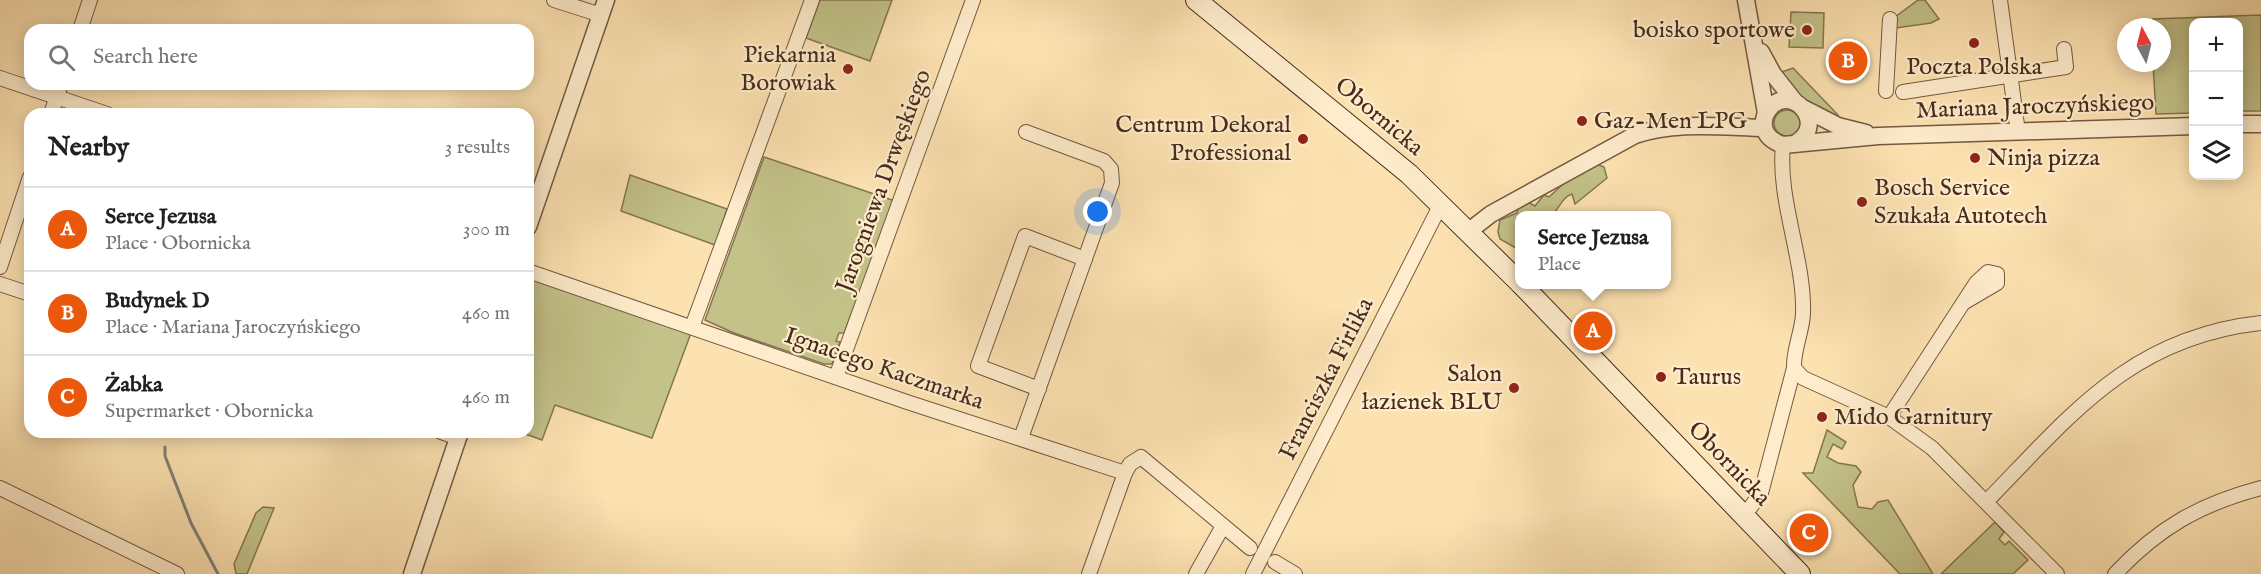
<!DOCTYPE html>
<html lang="en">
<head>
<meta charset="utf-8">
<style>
	:root { --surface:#fff; --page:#f6f6f6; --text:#202124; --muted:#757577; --line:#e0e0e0; --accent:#ea580c }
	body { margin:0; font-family:"IM FELL English",serif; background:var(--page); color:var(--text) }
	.controls { position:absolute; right:18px; top:18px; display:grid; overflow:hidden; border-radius:12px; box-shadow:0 3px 15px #0003 }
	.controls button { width:54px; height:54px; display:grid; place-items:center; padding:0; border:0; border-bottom:2px solid var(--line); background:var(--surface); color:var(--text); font:30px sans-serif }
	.compass { position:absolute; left:2117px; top:18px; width:54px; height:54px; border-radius:50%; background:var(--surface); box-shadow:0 3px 15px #0003; rotate:353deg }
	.you { position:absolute; left:1098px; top:212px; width:21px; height:21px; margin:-15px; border:4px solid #fff; border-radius:50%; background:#1a73e8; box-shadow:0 0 0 9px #1a73e833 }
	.badge { display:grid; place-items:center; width:39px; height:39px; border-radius:50%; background:var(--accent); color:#fff; font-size:20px; font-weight:700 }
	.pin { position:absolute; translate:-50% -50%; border:3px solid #fff; box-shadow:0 2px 6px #0006 }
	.popup { position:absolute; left:1515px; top:211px; width:156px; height:78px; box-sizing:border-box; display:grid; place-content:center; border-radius:12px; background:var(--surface); filter:drop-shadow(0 2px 4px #0005); font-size:20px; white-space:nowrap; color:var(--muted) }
	.popup b { font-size:22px; color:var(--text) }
	.popup::after { content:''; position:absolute; left:50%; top:100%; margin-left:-12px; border:12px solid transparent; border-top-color:var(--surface) }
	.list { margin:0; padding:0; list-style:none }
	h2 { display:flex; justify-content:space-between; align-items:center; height:78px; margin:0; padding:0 24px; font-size:26px }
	h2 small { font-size:20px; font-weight:400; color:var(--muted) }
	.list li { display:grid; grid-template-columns:39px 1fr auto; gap:18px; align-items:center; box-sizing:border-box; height:84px; padding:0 24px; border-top:2px solid var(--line) }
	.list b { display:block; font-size:22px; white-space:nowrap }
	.list p { margin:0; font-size:20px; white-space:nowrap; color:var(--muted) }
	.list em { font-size:20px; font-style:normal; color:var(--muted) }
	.icon { flex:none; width:33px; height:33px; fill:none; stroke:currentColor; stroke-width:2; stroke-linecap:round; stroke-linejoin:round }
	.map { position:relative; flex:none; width:2261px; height:574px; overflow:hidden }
	.search { position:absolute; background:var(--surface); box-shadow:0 3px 15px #0003; left:24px; top:24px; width:510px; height:66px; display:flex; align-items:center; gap:15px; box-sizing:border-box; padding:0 21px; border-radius:18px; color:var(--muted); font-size:22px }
	.panel { position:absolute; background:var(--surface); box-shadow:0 3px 15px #0003; left:24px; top:108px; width:510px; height:330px; border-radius:18px }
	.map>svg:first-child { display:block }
</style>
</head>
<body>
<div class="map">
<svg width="2261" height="574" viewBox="0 0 2261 574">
	<rect width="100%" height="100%" fill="#fde2b1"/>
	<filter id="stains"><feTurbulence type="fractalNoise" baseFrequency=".00333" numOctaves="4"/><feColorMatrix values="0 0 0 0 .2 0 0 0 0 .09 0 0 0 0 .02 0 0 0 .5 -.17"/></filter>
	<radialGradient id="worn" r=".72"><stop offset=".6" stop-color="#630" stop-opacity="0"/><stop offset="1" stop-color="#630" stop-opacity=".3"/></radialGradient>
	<!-- green -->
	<g fill="#c3c289" stroke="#857652" stroke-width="1.5">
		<polygon points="820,0 892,0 870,61 806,38"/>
		<polygon points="1918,0 1925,0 1939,19 1931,23 1896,28 1895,17"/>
		<polygon points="1791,12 1824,13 1823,48 1789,47"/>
		<polygon points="2261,15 2261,111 2239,111 2238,22 2194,22 2193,113 2156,114 2153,63 2162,63 2162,27 2150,27 2153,19"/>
		<polygon points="1793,68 1838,115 1837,120 1805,101 1779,73"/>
		<circle cx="1787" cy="123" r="13"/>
		<polygon points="764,157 895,201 844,333 839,333 836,341 840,342 832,364 824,364 734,333 705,320"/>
		<path d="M1599,165L1604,167L1607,178L1575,204L1572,194C1563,197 1560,206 1554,213L1557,215L1520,216L1519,245L1516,248L1500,239L1498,232L1500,220L1517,213L1518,207L1528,202L1535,206L1544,195L1549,197C1566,182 1574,169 1599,165Z"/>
		<polygon points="630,175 727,209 715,245 621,211"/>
		<polygon points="534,280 691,333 652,438 555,405 542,440 520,432 528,432 528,281"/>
		<polygon points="1827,430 1846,442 1842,449 1833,444 1827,457 1838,463 1856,466 1861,472 1853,485 1858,507 1872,509 1878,502 1888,500 1933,574 1900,574 1803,473 1813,473"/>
		<polygon points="263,507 274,508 247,574 236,574 234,564 256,513"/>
		<polygon points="1995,522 2004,532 1999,539 2005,545 2009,541 2028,560 2013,574 1941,574"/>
	</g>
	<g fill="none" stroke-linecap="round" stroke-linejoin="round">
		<!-- stream -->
		<polyline stroke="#7e8277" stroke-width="3" points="165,447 165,456 191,523 218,574"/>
		<!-- minor casing -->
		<g stroke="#745940" stroke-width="16">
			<g id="minor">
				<polyline points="554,0 601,15"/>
				<polyline points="2000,0 2018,132"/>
				<polyline points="80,30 90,0"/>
				<polyline points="0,78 107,114"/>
				<polyline points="1886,91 1890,19"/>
				<polyline points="1903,92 2066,67 2064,49"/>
				<polyline points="51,114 61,84"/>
				<polyline points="0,267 30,177"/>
				<polyline points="528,271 907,402 1125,473"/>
				<polyline points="0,284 30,294"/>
				<polyline points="692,327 812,0"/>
				<polyline points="1794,368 1803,378 1889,417 1932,448 2057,574"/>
				<polyline points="836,377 973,0"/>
				<polyline points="1039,389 978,366 1025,236 1085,259"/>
				<polyline points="1889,417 1976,283 1988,272 1997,274 1997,283 1963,303"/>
				<polyline points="441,432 458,438"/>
				<polyline points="1021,438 1112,183 1111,169 1104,161 1026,132"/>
				<polyline points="0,488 177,574"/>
				<path d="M1986,502C2071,415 2131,337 2261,323"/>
				<path d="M1744,516L1761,493L1794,368C1793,350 1802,333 1803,314C1805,260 1777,199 1783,145"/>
				<polyline points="1275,562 1295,574"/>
				<polyline points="1089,574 1125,473 1130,464 1141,457 1250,548"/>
				<polyline points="1196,574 1223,526"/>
				<polyline points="1253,574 1441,204"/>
				<path d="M2115,574C2158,528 2200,504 2261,488"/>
			</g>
		</g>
		<!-- tertiary casing -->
		<g stroke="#745940" stroke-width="19">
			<g id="tertiary">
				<polyline points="1746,0 1766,113"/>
				<polyline points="1761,52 1773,74 1795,102"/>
				<polyline points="1805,109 1838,126 1866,133"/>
				<polyline points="2238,124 2261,124"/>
				<path d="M1796,143C1829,123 1790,82 1769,109C1765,114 1763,120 1764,127C1766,137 1774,142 1783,145L1878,136L2194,126"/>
				<polyline points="528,227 606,0"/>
				<path d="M1469,231L1491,214L1635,135C1675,121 1722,127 1764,128"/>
				<polyline points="412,574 460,432"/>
			</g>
		</g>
		<!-- secondary casing -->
		<g stroke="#472b1b" stroke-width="22">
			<g id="secondary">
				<polyline points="1196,0 1409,174 1520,283"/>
				<polyline points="1521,284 1800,574"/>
			</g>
		</g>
		<!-- minor -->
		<use href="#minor" stroke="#feeccc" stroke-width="14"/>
		<!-- tertiary -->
		<use href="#tertiary" stroke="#feeccc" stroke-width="16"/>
		<!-- secondary -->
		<use href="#secondary" stroke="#feeccc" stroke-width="20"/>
	</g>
	<!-- markers -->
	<g fill="#8f2418" stroke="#feeccc" stroke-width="2">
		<circle cx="1807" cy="30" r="6"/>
		<circle cx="1974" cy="43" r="6"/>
		<circle cx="848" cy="69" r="6"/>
		<circle cx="1582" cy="121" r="6"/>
		<circle cx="1303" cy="139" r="6"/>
		<circle cx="1975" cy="158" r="6"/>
		<circle cx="1862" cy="202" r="6"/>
		<circle cx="1661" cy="377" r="6"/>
		<circle cx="1514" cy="388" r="6"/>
		<circle cx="1822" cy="417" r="6"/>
	</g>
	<g text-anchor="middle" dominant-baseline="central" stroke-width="4.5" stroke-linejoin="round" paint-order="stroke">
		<!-- poi labels -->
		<g font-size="24" fill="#472b1b" stroke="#feeccc" text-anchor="start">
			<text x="1795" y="30" text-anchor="end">boisko sportowe</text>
			<text x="836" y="55" text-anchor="end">Piekarnia<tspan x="836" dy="28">Borowiak</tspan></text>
			<text x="1974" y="67" text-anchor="middle">Poczta Polska</text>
			<text x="1594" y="121">Gaz-Men LPG</text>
			<text x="1291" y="125" text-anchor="end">Centrum Dekoral<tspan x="1291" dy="28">Professional</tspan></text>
			<text x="1987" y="158">Ninja pizza</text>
			<text x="1874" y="188">Bosch Service<tspan x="1874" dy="28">Szukała Autotech</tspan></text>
			<text x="1502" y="374" text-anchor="end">Salon<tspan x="1502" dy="28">łazienek BLU</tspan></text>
			<text x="1673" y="377">Taurus</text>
			<text x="1834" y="417">Mido Garnitury</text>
		</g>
		<!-- street labels -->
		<g font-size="24" fill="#472b1b" stroke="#feeccc">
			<text transform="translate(2035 107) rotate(-2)">Mariana Jaroczyńskiego</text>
			<text transform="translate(1379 117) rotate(40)">Obornicka</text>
			<text transform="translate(884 181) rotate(-70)">Jarogniewa Drwęskiego</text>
			<text transform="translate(884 369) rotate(19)">Ignacego Kaczmarka</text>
			<text transform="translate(1327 379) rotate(-63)">Franciszka Firlika</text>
			<text transform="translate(1729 464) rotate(46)">Obornicka</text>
		</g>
	</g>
	<rect width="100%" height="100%" filter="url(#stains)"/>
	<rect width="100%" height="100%" fill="url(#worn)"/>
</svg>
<div class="controls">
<button>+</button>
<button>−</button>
<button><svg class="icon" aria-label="layers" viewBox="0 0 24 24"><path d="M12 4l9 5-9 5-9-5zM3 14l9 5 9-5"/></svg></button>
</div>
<svg class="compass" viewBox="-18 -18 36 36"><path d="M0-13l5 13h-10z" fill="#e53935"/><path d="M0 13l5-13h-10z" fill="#757577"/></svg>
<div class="you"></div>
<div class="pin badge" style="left:1593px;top:331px">A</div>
<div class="popup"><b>Serce Jezusa</b>Place</div>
<div class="pin badge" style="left:1848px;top:61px">B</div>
<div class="pin badge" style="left:1809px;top:533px">C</div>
<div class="search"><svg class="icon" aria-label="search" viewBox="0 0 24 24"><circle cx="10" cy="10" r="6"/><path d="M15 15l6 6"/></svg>Search here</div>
<section class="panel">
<h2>Nearby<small>3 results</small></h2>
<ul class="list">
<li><span class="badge">A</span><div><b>Serce Jezusa</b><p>Place · Obornicka</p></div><em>300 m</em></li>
<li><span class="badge">B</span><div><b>Budynek D</b><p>Place · Mariana Jaroczyńskiego</p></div><em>460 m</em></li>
<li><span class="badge">C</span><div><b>Żabka</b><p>Supermarket · Obornicka</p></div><em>460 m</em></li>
</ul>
</section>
</div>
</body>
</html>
